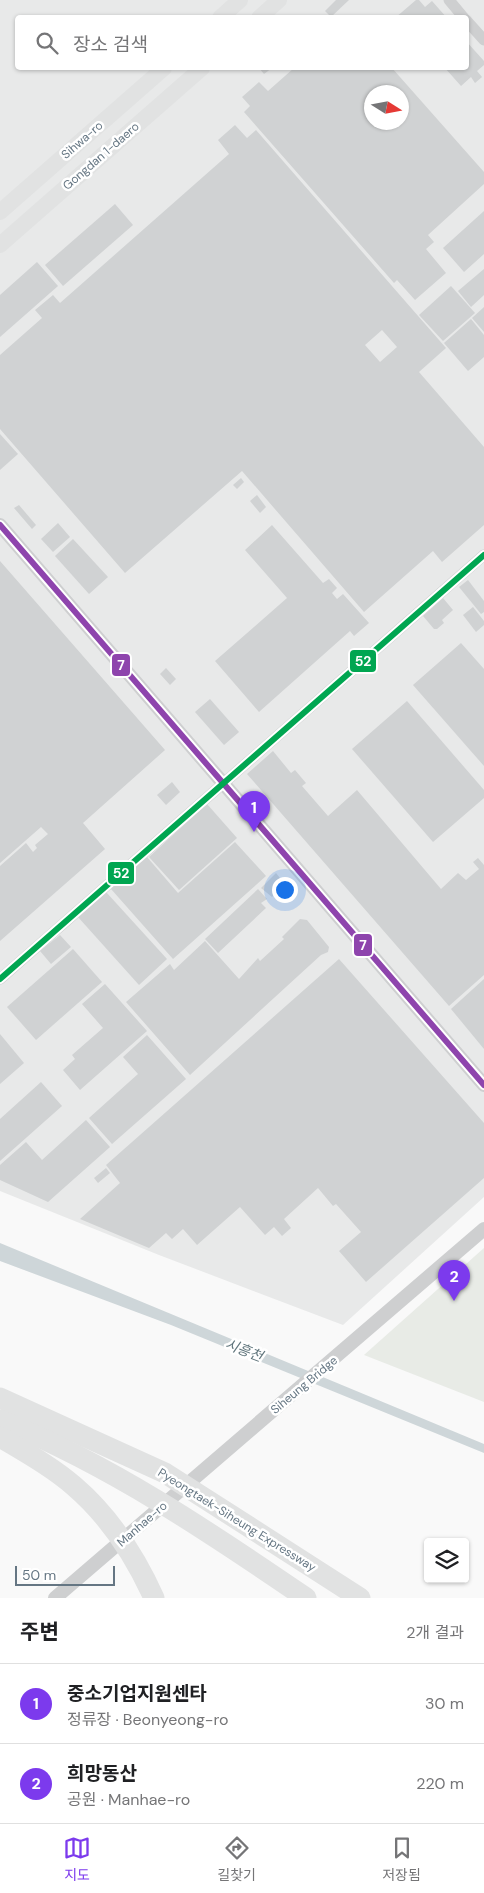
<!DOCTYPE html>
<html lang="ko">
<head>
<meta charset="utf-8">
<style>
	:root { --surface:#fff; --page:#f2f2f2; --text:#202124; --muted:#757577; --line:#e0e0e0; --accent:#7c3aed }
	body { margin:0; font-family:"DM Sans","Noto Sans KR",sans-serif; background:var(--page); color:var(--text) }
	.controls { position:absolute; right:15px; bottom:15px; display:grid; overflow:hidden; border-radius:5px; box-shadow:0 1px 4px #0004 }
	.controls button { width:45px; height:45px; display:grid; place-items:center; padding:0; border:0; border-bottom:1px solid var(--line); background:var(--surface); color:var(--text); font:25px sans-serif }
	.compass { position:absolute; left:364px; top:85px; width:45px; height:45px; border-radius:50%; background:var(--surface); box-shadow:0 1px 4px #0004; rotate:101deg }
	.scale { position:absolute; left:15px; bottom:12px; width:100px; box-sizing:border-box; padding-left:5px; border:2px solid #657683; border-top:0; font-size:14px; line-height:18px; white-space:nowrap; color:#657683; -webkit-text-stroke:4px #fff; paint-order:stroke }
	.you { position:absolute; left:284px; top:889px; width:18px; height:18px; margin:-12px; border:4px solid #fff; border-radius:50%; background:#1a73e8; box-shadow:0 0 0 8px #1a73e833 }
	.badge { display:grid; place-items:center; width:32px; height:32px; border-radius:50%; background:var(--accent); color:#fff; font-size:16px; font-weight:700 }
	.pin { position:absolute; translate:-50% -41px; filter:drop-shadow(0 1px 2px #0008) }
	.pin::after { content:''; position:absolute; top:26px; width:18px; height:15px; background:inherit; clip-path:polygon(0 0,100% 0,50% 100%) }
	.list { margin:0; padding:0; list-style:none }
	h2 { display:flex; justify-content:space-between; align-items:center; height:65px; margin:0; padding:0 20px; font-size:21px }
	h2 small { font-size:16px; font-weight:400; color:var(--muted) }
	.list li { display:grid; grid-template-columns:32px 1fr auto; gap:15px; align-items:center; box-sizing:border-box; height:80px; padding:0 20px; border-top:1px solid var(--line) }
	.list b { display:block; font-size:19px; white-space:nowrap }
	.list p { margin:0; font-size:16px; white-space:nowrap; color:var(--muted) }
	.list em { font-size:16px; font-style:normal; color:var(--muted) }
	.icon { flex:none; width:28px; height:28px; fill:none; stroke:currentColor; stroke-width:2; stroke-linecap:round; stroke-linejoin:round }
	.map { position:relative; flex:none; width:484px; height:1598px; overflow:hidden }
	.search { position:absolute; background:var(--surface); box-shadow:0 1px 4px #0004; left:15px; right:15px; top:15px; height:55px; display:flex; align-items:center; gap:12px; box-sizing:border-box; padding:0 18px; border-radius:5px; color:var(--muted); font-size:19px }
	.sheet { height:225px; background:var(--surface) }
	nav { display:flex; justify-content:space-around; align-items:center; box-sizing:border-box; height:70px; border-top:1px solid var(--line); background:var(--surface); font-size:14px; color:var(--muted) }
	nav a { display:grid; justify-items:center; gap:2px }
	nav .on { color:var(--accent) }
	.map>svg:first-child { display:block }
</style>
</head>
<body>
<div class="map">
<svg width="484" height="1598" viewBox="0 0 484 1598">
	<rect width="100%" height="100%" fill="#f9f9f9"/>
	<!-- built -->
	<path fill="#e8e9e9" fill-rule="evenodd" d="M0,0H484V1197L343,1325L159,1255L0,1191ZM18,18H466V68H18ZM372,92H402V122H372Z"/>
	<!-- green -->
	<polygon fill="#e8ebe6" points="484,1248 484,1402 364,1355"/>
	<!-- water -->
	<polygon fill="#ced6d9" points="0,1243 484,1444 484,1453 171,1325 0,1261"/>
	<!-- building -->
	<g fill="#d0d2d3" fill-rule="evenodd">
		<polygon points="336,0 349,0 331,17 325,11"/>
		<polygon points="416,0 419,0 425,7 432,1 447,18 395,18"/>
		<polygon points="466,41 484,61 484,65 477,71 482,77 475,83 471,77 461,86 445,68 466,68"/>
		<polygon points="259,68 272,68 264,74"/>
		<path d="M294,68H392L484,172V184L428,235L434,242L426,249L446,273L415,300L397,280L394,283L244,112L250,106L242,97L259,82L268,91ZM372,92H402V122H372Z"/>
		<path d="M235,125L247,138L256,130L446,348L419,372L484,447V525L442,562L433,551L364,612L242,471L125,573L0,429V355L42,318L35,310L53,295L60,303L229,154L218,140ZM382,330L397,347L380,362L365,345Z"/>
		<polygon points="115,204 133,225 63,286 45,265"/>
		<polygon points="484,211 484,254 464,272 443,248"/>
		<polygon points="37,262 58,286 0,337 0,295"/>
		<polygon points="484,269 484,295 471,307 458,291"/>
		<polygon points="451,286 475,313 443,341 419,315"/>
		<polygon points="484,307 484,332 472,318"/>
		<polygon points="471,319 484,335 484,357 468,371 444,343"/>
		<polygon points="0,434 18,454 0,470"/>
		<polygon points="241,478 244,482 237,489 233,485"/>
		<polygon points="257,495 266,507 260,513 250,501"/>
		<polygon points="19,505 36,525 32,529 14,508"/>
		<polygon points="58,523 70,537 53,552 41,539"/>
		<polygon points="272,525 323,583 329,579 337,588 332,593 337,599 343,594 369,623 354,636 350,631 259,712 215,661 287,598 245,550"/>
		<polygon points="73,539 108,577 89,594 55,556"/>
		<polygon points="0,561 165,750 83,823 105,849 0,941 0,866 26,843 33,852 37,848 35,845 48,834 41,827 0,863"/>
		<polygon points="468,580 484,601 484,612 481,614 459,587"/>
		<polygon points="443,598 453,610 442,620 444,623 437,629 434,629 423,616"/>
		<polygon points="473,607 484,621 484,625 476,632 463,615"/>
		<polygon points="461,643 484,669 484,766 413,685"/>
		<polygon points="166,668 176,679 170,685 160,674"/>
		<polygon points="210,699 239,732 224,745 195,712"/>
		<polygon points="407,701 484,790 484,798 433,842 352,749"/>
		<polygon points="273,751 291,773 295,770 306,783 302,786 328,816 357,790 441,889 458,873 466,880 479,869 473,862 478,858 484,865 484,975 449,1006 247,774"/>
		<polygon points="172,782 180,792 166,805 157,795"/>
		<polygon points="207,804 237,838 179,890 149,857"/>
		<polygon points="235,842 266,876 173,959 111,889 147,857 178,893"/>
		<polygon points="276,873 287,887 282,893 278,891 272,897 261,888"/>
		<polygon points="258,889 267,899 261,903 266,908 218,953 205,939"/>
		<polygon points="106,892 167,959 139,985 78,917"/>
		<polygon points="300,919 307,920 329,947 328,952 321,955 190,1075 126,1002 170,964 174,970 205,941 239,979 258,958 260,961 284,939 282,937"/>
		<polygon points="60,935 71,947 51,964 40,951"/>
		<polygon points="73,949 102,982 36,1040 7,1007"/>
		<polygon points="339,959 484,1123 484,1178 366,1282 339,1251 361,1232 336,1204 333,1206 318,1188 284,1219 291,1228 282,1236 274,1227 265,1235 240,1207 197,1245 183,1229 172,1239 166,1233 149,1248 80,1219 120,1183 106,1165"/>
		<polygon points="484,979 484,1049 451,1009"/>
		<polygon points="105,984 147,1031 80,1090 63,1070 75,1059 72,1055 103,1028 82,1004"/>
		<polygon points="0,1034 24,1063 0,1084"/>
		<polygon points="147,1035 186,1079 112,1144 89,1118 138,1074 123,1057"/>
		<polygon points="41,1082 62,1106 0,1161 0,1119"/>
		<polygon points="86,1120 110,1147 48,1202 0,1180 0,1165 26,1142 42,1160"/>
		<polygon points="106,1168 110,1173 98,1183 94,1178"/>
	</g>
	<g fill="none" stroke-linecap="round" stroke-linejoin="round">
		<!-- minor -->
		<g stroke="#cecfd0" stroke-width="11">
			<polyline points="449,0 464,18"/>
			<polyline points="466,20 484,40"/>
			<polyline points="0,979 484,555"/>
		</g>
		<!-- tertiary -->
		<g stroke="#cecfd0" stroke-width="14">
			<polyline points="0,525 484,1085"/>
			<polyline points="55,1598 484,1229"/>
		</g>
		<!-- secondary -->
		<g stroke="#e1e2e2" stroke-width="16">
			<polyline points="220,18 240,0"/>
			<polyline points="259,18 279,0"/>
			<polyline points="0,212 164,68"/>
			<polyline points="0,245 202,68"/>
		</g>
		<!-- motorway -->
		<g stroke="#e1e2e2" stroke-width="21">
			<polyline points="0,1398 165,1473 360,1598"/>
			<path d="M0,1420C110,1465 208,1531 306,1598"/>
			<path d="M0,1437C25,1452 52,1467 74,1486C109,1516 135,1556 154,1598"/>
		</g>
		<!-- bus-1 casing -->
		<g stroke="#fff" stroke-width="10">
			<polyline id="bus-1" points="0,525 484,1085"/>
		</g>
		<!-- bus-2 casing -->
		<g stroke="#fff" stroke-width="10">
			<polyline id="bus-2" points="0,979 484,555"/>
		</g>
		<!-- bus-1 -->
		<use href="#bus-1" stroke="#8e44ad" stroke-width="6"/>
		<!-- bus-2 -->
		<use href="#bus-2" stroke="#00a651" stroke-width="6"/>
	</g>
	<g text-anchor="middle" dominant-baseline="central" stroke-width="5" stroke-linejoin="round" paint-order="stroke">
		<!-- street labels -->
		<g font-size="12" fill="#657683" stroke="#fff">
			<text transform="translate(82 140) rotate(-41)">Sihwa-ro</text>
			<text transform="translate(101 156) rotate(-41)">Gongdan 1-daero</text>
			<text transform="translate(304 1385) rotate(-40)">Siheung Bridge</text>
			<text transform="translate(237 1520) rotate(32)">Pyeongtaek-Siheung Expressway</text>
			<text transform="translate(142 1524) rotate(-41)">Manhae-ro</text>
		</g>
		<!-- water labels -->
		<g font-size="14" font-style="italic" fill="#60757c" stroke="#fff">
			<text transform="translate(244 1350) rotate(21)">시흥천</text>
		</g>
	</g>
	<g stroke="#fff" stroke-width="2">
		<rect x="349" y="649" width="28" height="24" rx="5" fill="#00a651"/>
		<rect x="111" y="653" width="20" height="24" rx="5" fill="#8e44ad"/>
		<rect x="107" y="861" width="28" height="24" rx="5" fill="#00a651"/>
		<rect x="353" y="933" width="20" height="24" rx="5" fill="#8e44ad"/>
	</g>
	<g font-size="14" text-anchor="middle" font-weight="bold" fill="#fff">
		<text x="363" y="666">52</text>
		<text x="121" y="670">7</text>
		<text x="121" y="878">52</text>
		<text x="363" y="950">7</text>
	</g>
</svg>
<div class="controls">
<button><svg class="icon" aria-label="layers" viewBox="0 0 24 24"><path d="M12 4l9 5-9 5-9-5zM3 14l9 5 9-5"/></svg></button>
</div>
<svg class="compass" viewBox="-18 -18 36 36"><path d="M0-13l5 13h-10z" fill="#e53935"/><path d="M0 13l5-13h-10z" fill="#757577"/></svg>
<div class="scale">50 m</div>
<div class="you"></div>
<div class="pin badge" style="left:254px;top:832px">1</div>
<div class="pin badge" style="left:454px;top:1301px">2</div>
<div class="search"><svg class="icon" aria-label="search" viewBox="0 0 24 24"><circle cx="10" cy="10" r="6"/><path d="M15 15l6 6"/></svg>장소 검색</div>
</div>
<section class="sheet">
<h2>주변<small>2개 결과</small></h2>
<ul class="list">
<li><span class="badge">1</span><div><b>중소기업지원센타</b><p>정류장 · Beonyeong-ro</p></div><em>30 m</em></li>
<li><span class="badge">2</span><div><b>희망동산</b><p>공원 · Manhae-ro</p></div><em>220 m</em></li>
</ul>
</section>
<nav>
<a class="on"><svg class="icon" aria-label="map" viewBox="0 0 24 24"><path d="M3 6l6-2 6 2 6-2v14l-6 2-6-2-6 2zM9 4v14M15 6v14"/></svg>지도</a>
<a><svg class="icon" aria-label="directions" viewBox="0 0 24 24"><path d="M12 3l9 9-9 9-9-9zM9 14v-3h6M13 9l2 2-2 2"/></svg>길찾기</a>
<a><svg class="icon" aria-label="saved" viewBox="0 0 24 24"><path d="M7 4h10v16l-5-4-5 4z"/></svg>저장됨</a>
</nav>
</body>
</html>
